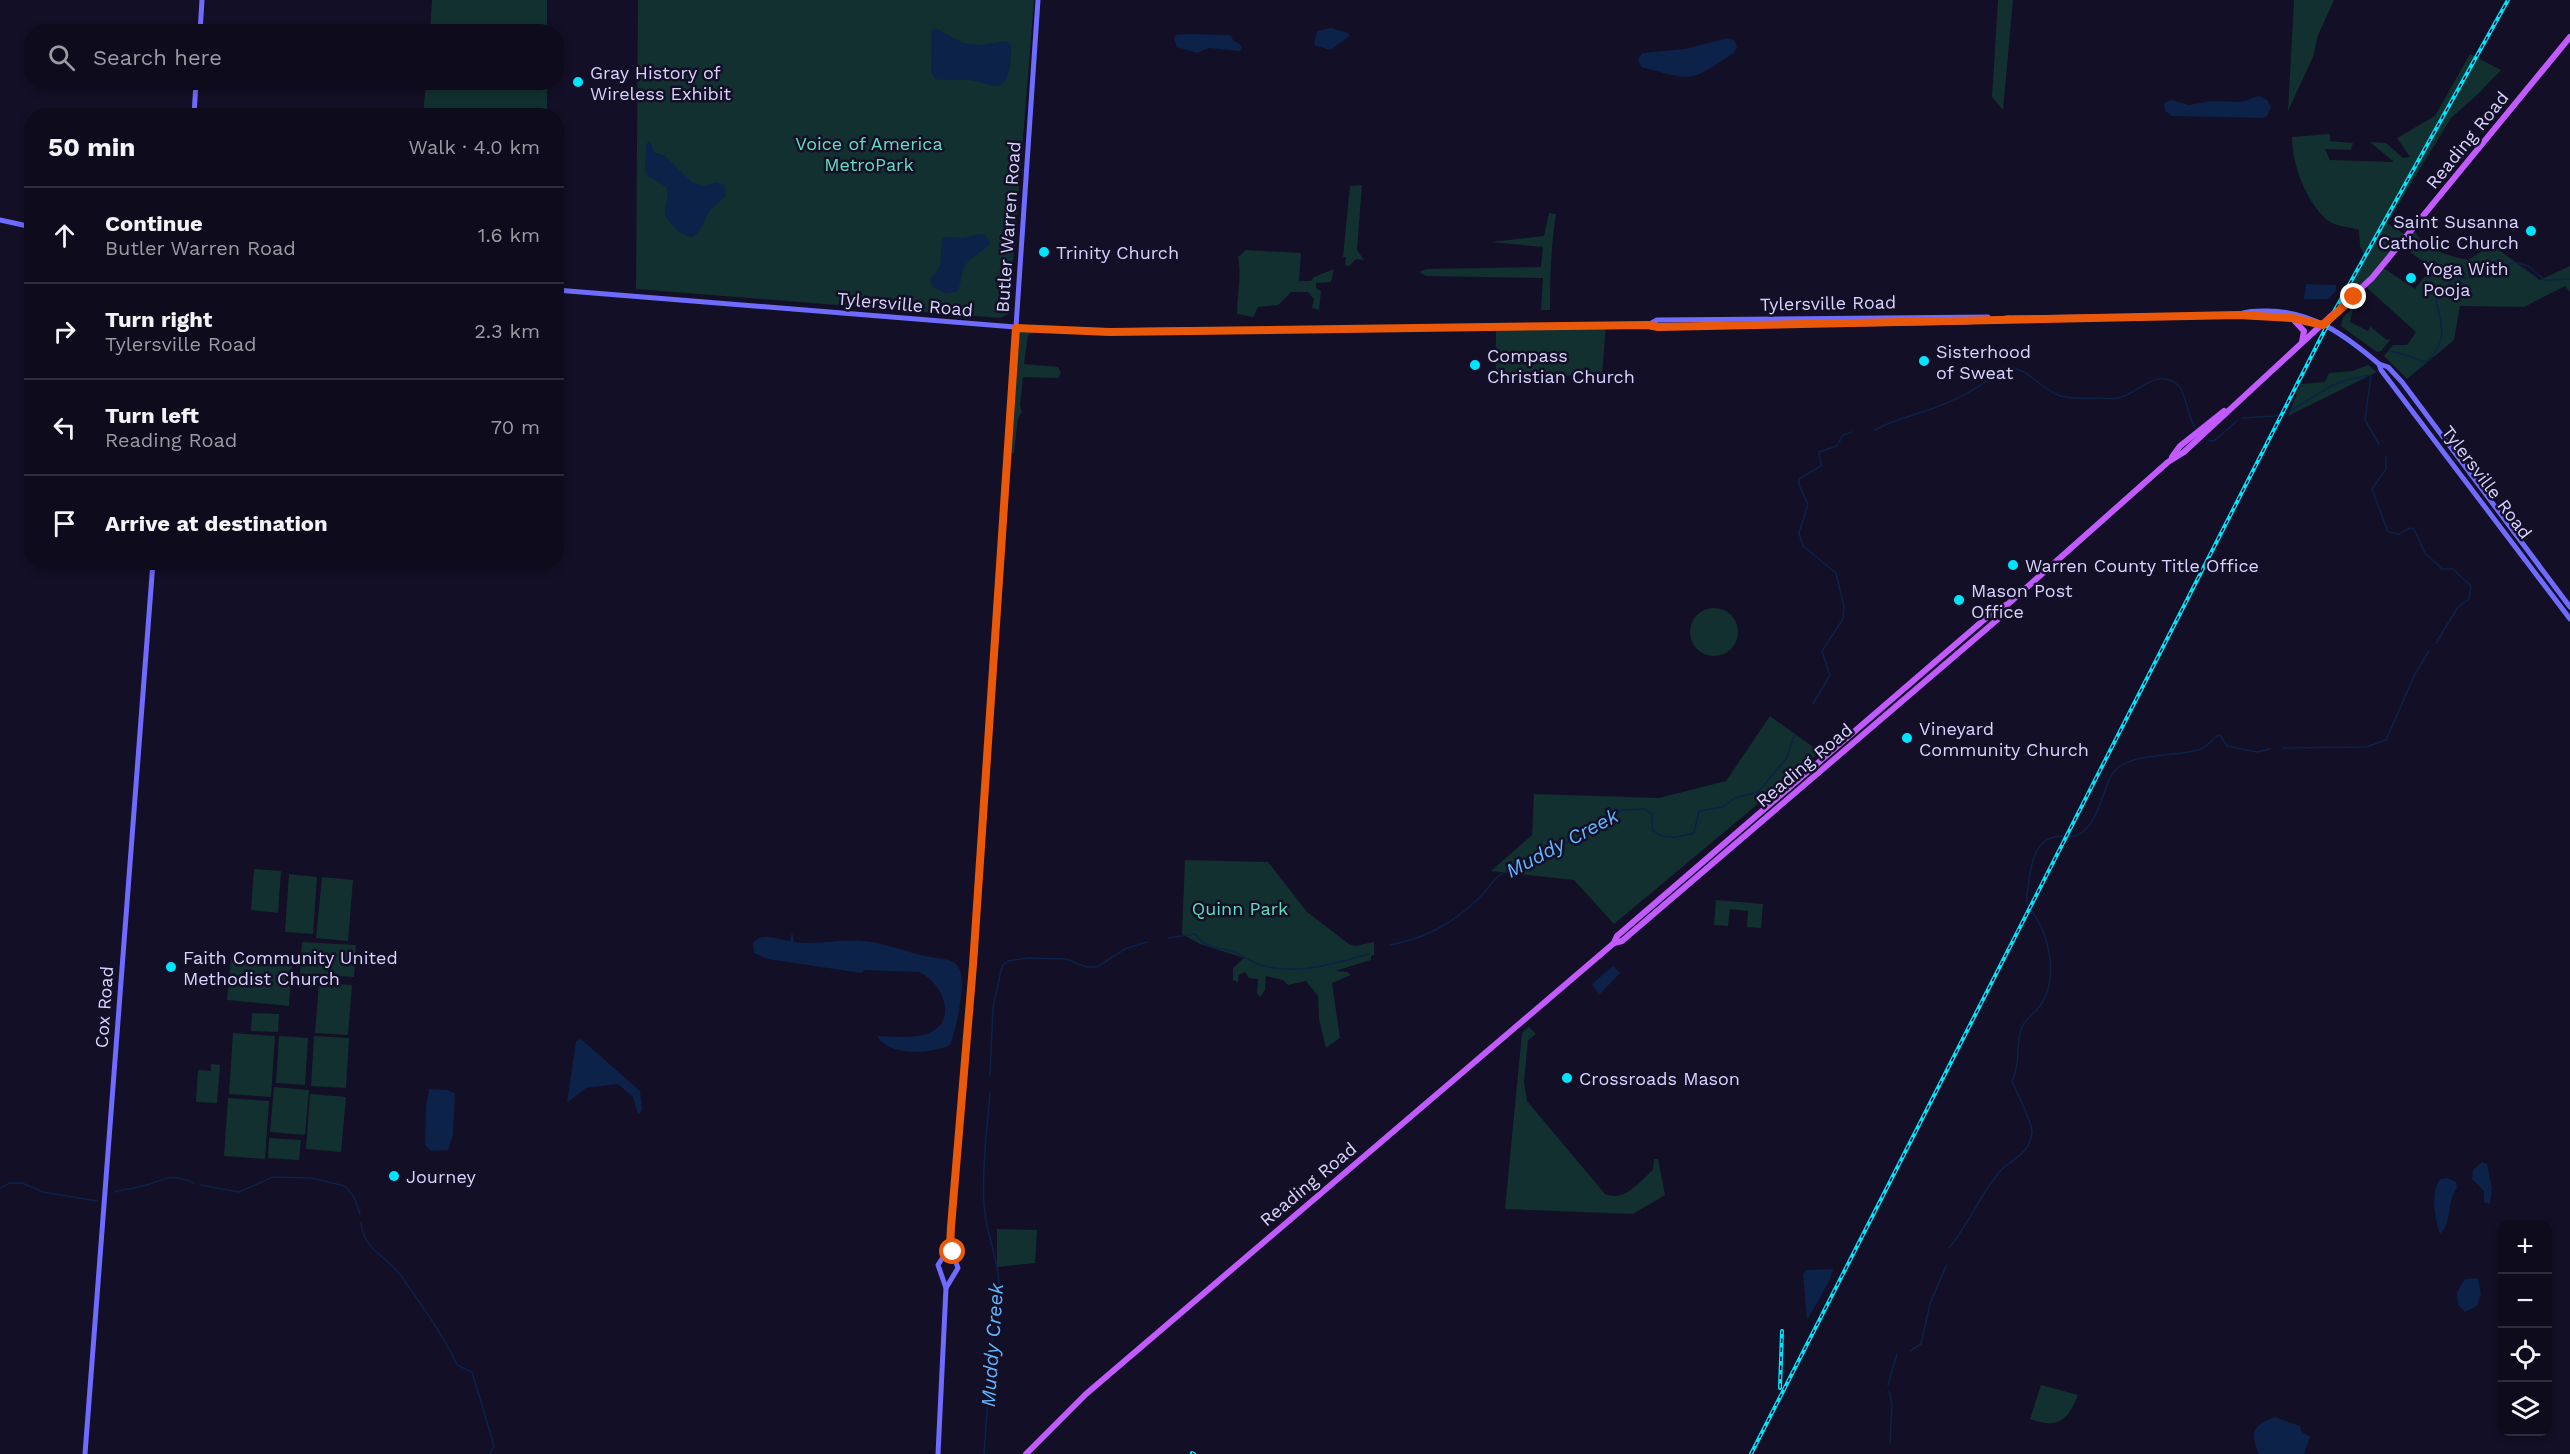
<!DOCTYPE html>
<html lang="en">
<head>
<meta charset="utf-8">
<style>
	:root { --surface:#0e0b1c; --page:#1c1929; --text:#f1f3f6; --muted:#9b9ba3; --line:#2e2b3b }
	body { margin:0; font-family:"Work Sans",sans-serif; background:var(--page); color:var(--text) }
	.controls { position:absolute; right:18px; bottom:18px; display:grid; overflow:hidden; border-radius:12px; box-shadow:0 3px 9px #0003 }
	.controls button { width:54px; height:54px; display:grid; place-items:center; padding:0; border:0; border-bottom:2px solid var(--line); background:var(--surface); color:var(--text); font:30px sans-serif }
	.stop { position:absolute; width:18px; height:18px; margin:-14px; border:4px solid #ea580c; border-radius:50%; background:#fff }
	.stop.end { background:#ea580c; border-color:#fff; box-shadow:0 2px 6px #0008 }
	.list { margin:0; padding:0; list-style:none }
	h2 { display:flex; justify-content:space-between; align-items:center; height:78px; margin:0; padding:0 24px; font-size:26px }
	h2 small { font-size:20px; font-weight:400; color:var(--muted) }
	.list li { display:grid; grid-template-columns:39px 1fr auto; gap:18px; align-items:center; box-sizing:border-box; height:96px; padding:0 24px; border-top:2px solid var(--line) }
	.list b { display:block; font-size:22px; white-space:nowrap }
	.list p { margin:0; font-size:20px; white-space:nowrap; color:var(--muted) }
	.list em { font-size:20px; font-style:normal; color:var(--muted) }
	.icon { flex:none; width:33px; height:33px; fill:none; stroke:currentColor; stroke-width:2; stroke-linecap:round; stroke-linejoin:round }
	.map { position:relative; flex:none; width:2570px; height:1454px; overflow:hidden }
	.search { position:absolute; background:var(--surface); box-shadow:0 3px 9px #0003; left:24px; top:24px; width:540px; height:66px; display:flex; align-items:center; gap:15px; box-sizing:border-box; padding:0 21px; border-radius:24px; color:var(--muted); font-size:22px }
	.panel { position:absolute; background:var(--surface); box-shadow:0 3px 9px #0003; left:24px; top:108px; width:540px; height:462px; border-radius:24px }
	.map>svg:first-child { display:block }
</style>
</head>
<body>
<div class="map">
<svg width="2570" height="1454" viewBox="0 0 2570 1454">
	<rect width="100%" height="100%" fill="#130f26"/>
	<!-- green -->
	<g fill="#12302f" fill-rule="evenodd">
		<polygon points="432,0 547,0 547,31 430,31"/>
		<polygon points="638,0 1034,0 1009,314 1000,318 636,289"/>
		<polygon points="1998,0 2013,0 2003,110 1992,97"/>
		<polygon points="2294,0 2334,0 2318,35 2313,57 2288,111"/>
		<path d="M2470,54L2501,70L2477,95L2451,118L2387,223L2407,236L2413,229C2425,250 2446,255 2468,260L2492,245L2540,280L2570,266V292L2565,286L2524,307L2460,306L2454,340L2407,379L2384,356L2393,345H2407L2416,332L2365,286L2349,302L2346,296L2366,258L2360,246L2359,230C2350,227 2334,226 2327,220C2306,201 2292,165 2292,137L2330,134V141L2353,143L2351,150L2325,149L2330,160L2394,162L2370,142L2386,143L2403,158L2410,157L2397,138L2435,116ZM2400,244L2431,268L2415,289L2382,267Z"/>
		<polygon points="426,83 547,83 547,115 423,115"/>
		<polygon points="1362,185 1357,250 1364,260 1356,259 1349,266 1345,265 1346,257 1343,257 1350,186"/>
		<path d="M1549,213L1556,214C1551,246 1550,277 1550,310H1541L1543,278L1426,276L1419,272L1426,269L1541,267L1543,247L1491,242L1544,236Z"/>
		<path d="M1246,250L1301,253L1299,281H1311L1314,277L1334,269L1331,282L1316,283V288L1321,291L1319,310L1312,308L1314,299L1308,292H1291L1278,305L1258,307L1253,317L1237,314C1237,295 1242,276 1238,257Z"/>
		<polygon points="2353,308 2350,322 2368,331 2372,325 2372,328 2387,340 2391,339 2381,351 2377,352 2341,326 2343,317"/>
		<polygon points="1606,325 1602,375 1496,377 1496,327"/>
		<polygon points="1016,328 1042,330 1028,335 1024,364 1058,367 1061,373 1058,378 1023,377 1020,405 1022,412 1018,418 1014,453 1007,453"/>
		<polygon points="2368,365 2377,372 2288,416 2301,384 2325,382 2329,373 2353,371"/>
		<circle cx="1714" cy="632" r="24"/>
		<polygon points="1770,716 1820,752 1614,924 1574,880 1491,871 1532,835 1534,794 1659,798 1726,781"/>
		<polygon points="1185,860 1268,862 1307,912 1349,944 1355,946 1374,942 1374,955 1371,956 1371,960 1335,971 1348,972 1351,975 1332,983 1340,1038 1326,1048 1319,1019 1318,996 1306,981 1288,985 1283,980 1266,976 1265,990 1260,997 1257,993 1258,979 1249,978 1245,972 1239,975 1238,982 1233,980 1233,968 1244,958 1200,944 1182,934"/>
		<polygon points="254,869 281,871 278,913 251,910"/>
		<polygon points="289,874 317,877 313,934 285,932"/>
		<polygon points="322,877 353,880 348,941 316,938"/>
		<polygon points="1716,900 1763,904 1761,928 1747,927 1748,911 1730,909 1728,926 1714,925"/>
		<polygon points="302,942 356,945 354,977 300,974"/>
		<polygon points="231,960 292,966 289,1006 227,1000"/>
		<polygon points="319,983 352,985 348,1035 315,1033"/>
		<polygon points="252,1013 279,1014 278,1032 251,1031"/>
		<path d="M1529,1027L1536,1034L1528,1040L1524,1082L1527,1101L1605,1194C1625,1202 1638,1183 1653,1170L1654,1159H1658L1665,1195L1633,1214L1505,1209L1522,1033Z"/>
		<polygon points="233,1033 275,1036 271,1097 229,1094"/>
		<polygon points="279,1036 308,1038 305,1085 276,1083"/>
		<polygon points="314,1036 349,1038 346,1088 311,1086"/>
		<polygon points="211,1064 220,1065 217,1103 196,1102 198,1070 211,1071"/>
		<polygon points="274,1087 309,1090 305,1135 270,1132"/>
		<polygon points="310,1094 346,1097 341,1152 306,1149"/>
		<polygon points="228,1098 269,1101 265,1159 224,1156"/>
		<polygon points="269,1138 301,1140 299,1160 268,1158"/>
		<polygon points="997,1229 1037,1230 1035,1263 997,1267"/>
		<path d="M2041,1385L2078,1395C2068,1421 2057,1429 2030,1419Z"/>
	</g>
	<!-- water -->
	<g fill="#0c2248">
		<path d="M935,28L963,43L979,45L1007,41L1011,45C1011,56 1012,85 996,86C987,86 978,80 968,80C957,79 946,81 935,79L931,72L932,30Z"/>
		<polygon points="1331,28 1348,33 1350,36 1330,50 1314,45 1317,31"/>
		<polygon points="1190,34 1231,35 1233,40 1242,46 1240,51 1209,48 1197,53 1177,47 1174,38 1176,35"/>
		<path d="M1728,38L1734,40L1737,47L1734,53C1688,83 1694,81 1641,67L1638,59L1643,53L1685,49Z"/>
		<polygon points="2258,96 2267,100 2271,107 2267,116 2263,118 2172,116 2165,111 2164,103 2171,100 2189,105 2211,101 2242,102"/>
		<path d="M650,141L654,152L665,156L693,183L705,186L716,182L725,185L726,196L711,209L697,234L692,237C682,237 665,221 665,211C665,201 670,197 666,187L648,176L645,170L646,144Z"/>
		<path d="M978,234L985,235L990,242C985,252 974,254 967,263C960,272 962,281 958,291L946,294L932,286L930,278C946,267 938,251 943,237L964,238Z"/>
		<polygon points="2306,284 2336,285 2336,291 2328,299 2304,299"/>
		<path d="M792,932L794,942C818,945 839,939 863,941C886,943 908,953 930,957C940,959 954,958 959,968C967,981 956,1030 950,1045C931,1054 889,1057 877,1036C893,1036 918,1040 933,1031C958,1016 940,981 919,972L864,970L861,973L768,959L754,953L753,943C762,932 777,939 790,941Z"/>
		<polygon points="1613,966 1620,973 1599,995 1592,984"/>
		<polygon points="581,1039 640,1091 642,1110 638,1115 633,1097 618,1084 586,1088 567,1103 576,1041"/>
		<polygon points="429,1089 448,1090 455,1094 453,1135 448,1150 431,1151 425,1145 426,1107"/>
		<polygon points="2482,1162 2487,1164 2492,1188 2490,1204 2484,1202 2484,1191 2472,1179 2473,1170"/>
		<path d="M2447,1178L2456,1182L2457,1188C2446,1202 2453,1222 2440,1234C2435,1218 2430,1194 2440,1179Z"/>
		<polygon points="1833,1269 1830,1280 1807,1320 1803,1274 1806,1270"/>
		<polygon points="2478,1278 2481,1294 2477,1306 2465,1312 2458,1305 2457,1292 2465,1279"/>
		<path d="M2275,1417L2300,1426L2302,1432L2310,1437L2304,1454H2259C2249,1432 2253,1425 2275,1417Z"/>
	</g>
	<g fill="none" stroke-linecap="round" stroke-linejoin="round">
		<!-- stream -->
		<g stroke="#0c2248" stroke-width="1.5">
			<path d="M2392,352C2405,352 2413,360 2426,362C2449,341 2442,327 2436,300L2449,284L2463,278L2484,276L2514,262L2528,266L2545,280L2570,279"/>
			<polyline points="2242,418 2275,416 2290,411 2331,386 2346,380 2371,375 2365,420 2379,444"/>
			<path d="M1875,430C1892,420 1909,417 1928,410C1955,401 1984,385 2006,367C2027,367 2040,388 2058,395C2070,400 2087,398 2100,398C2106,398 2113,399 2119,398C2139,393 2156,367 2178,385C2185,390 2188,417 2195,428"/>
			<polyline points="2207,440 2214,441 2237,421"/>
			<polyline points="2386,456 2386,469 2372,489 2388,532 2399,534 2410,528 2414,529 2425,553 2442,569 2453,569 2471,586 2469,599 2458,607 2436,643"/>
			<polyline points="1813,704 1830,675 1822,651 1843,619 1844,607 1836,573 1803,546 1799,533 1808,504 1799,485 1799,479 1821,466 1819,452 1837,446 1843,435 1852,432"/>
			<polyline points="2282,748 2366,747 2386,740 2415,674 2429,651"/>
			<path d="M2068,837C2095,838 2102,792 2111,776C2125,749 2181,759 2203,748C2211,744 2212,737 2220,735L2227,746L2257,752L2270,749"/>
			<path d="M2028,906C2025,899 2027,894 2028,887C2031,864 2034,836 2063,836"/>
			<path d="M1168,938L1195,934C1206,949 1215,947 1231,951C1242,954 1252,963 1264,966C1299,975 1335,963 1369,954"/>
			<path d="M1390,945C1426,938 1452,924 1478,899C1486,892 1492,881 1500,875C1538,848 1588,842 1622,810L1644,809L1652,814V830C1666,841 1678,837 1694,833L1699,811L1723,807L1735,798L1758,792L1787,758L1794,736"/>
			<polyline points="990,1075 993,1008 1002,966 1008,961 1029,958 1066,959 1086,967 1097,967 1125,949 1147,942"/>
			<polyline points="201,1185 239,1192 273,1177 311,1178 345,1186 354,1197 360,1214"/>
			<polyline points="0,1188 10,1183 22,1183 43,1192 97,1201"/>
			<path d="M114,1192C124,1189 133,1189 143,1186C166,1180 169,1172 194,1183"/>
			<path d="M361,1223C364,1252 387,1255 402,1277C421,1305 443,1334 457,1365L472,1372L494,1446L490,1454"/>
			<path d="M1949,1248C1969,1224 1982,1191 2001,1170C2013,1158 2030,1154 2032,1132C2033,1123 2016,1092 2012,1081C2021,1063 2015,1044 2022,1027C2026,1018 2035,1013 2040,1006C2059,979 2050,935 2031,910"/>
			<polyline points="1910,1351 1921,1344 1930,1304 1946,1266"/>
			<polyline points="1888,1385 1897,1354"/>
			<polyline points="1889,1391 1892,1404 1890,1443"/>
			<path d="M984,1454L994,1313C1008,1271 986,1243 984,1204C982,1167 987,1130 990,1093"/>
		</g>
		<!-- secondary -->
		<g stroke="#6f6bff" stroke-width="5">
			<polyline points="200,32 202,0"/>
			<polyline points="194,116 196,82"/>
			<polyline points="0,220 32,227"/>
			<polyline points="556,290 1065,331 1855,324 1968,322 2009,318"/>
			<path d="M2238,315C2247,311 2255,311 2265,311C2311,310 2345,335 2379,364L2388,367L2402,382L2570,607"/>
			<polyline points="2006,318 2238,315 2292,318 2322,325"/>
			<polyline points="1648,325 1657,320 1988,317"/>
			<polyline points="2379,364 2381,370 2570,619"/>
			<polyline points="946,1288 938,1265 950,1246 973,965 1038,0"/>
			<polyline points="85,1454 153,562"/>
			<polyline points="938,1454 946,1288 958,1268 950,1246"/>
		</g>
		<!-- primary -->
		<g stroke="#c25bff" stroke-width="6">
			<polyline points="2292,318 2304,331 2302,342"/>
			<polyline points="2172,457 2180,446 2224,411"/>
			<polyline points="1614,943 1622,941 1998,619 2006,606"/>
			<polyline points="1026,1454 1086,1394 1614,943 1617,936 1993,612 2008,604 2168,462 2184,452 2372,278 2570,37"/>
		</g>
		<!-- rail casing -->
		<g stroke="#00e5ff" stroke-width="4">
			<g id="rail">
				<polyline points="1780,1388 1782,1331"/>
				<polyline points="1192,1453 1194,1454"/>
				<polyline points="1751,1454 2335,310 2508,0"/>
			</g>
		</g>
		<!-- rail -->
		<use href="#rail" stroke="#130f26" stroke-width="1.5" stroke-dasharray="4.5" stroke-linecap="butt"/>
	</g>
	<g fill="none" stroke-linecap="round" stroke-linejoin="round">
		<!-- route -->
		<polyline stroke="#ea580c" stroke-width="8" points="953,1252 950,1246 951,1227 973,965 1016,328 1110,332 1648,325 1658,327 2238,315 2292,318 2323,325 2354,297"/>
	</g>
	<!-- markers -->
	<g fill="#00e5ff" stroke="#130f26" stroke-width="2">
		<circle cx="578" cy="82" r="6"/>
		<circle cx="2531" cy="231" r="6"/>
		<circle cx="1044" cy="252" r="6"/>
		<circle cx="2411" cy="278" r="6"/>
		<circle cx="1924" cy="361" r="6"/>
		<circle cx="1475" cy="365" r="6"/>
		<circle cx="2013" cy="565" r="6"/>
		<circle cx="1959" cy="600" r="6"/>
		<circle cx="1907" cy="738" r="6"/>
		<circle cx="171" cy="967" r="6"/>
		<circle cx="1567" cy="1078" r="6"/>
		<circle cx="394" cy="1176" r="6"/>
	</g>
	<g text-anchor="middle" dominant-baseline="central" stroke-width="5" stroke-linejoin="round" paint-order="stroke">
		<!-- poi labels -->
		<g font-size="18" fill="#d9d4ff" stroke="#130f26" text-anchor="start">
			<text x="590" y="72">Gray History of<tspan x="590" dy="21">Wireless Exhibit</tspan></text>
			<text x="2519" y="221" text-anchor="end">Saint Susanna<tspan x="2519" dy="21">Catholic Church</tspan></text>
			<text x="1056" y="252">Trinity Church</text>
			<text x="2423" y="268">Yoga With<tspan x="2423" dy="21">Pooja</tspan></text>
			<text x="1936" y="351">Sisterhood<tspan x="1936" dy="21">of Sweat</tspan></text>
			<text x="1487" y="355">Compass<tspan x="1487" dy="21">Christian Church</tspan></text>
			<text x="2025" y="565">Warren County Title Office</text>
			<text x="1971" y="590">Mason Post<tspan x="1971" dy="21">Office</tspan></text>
			<text x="1919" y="728">Vineyard<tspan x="1919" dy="21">Community Church</tspan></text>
			<text x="183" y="957">Faith Community United<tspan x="183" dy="21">Methodist Church</tspan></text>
			<text x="1579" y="1078">Crossroads Mason</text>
			<text x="406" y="1176">Journey</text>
		</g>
		<!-- street labels -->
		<g font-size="18" fill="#d9d4ff" stroke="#130f26">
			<text transform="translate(2467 140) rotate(-51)">Reading Road</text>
			<text transform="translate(1008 227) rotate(-86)">Butler Warren Road</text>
			<text transform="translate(1828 303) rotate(-1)">Tylersville Road</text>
			<text transform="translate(905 304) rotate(5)">Tylersville Road</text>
			<text transform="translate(2487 482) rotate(53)">Tylersville Road</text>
			<text transform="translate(1804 765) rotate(-40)">Reading Road</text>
			<text transform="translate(104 1007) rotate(-86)">Cox Road</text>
			<text transform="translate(1308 1184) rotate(-40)">Reading Road</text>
		</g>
		<!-- park labels -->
		<g font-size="18" fill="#5fe0c0" stroke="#130f26">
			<text x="869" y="143">Voice of America<tspan x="869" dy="21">MetroPark</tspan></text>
			<text x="1240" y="908">Quinn Park</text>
		</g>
		<!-- water labels -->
		<g font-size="20" font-style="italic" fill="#62b6ff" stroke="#130f26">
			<text transform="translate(1562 843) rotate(-28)">Muddy Creek</text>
			<text transform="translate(992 1345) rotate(-86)">Muddy Creek</text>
		</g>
	</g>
</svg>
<div class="controls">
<button>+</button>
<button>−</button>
<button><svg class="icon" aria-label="locate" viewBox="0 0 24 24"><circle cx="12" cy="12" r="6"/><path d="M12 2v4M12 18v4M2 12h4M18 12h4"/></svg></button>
<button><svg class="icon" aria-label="layers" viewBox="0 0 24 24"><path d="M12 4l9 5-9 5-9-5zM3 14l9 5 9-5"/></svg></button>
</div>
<div class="stop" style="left:953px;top:1252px"></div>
<div class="stop end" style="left:2354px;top:297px"></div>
<div class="search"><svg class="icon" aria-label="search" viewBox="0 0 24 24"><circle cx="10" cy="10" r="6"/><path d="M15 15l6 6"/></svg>Search here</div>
<section class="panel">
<h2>50 min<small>Walk · 4.0 km</small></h2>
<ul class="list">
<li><svg class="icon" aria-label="ahead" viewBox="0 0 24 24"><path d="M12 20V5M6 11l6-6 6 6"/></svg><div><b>Continue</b><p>Butler Warren Road</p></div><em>1.6 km</em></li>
<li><svg class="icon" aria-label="right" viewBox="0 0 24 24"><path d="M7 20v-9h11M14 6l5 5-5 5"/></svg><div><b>Turn right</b><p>Tylersville Road</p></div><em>2.3 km</em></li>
<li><svg class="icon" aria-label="left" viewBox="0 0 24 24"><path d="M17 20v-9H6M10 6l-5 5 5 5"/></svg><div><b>Turn left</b><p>Reading Road</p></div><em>70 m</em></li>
<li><svg class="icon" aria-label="arrive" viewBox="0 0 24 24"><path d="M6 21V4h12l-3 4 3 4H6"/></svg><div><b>Arrive at destination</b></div></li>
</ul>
</section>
</div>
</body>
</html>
